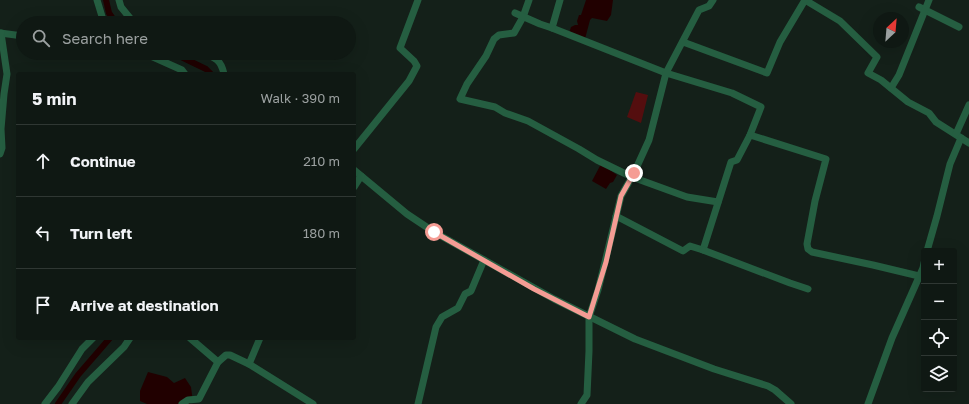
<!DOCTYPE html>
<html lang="en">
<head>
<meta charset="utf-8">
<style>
	:root { --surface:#0f1813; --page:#1d2521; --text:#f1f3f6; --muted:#9ba0a0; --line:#2f3733 }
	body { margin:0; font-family:"Golos Text",sans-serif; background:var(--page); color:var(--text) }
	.controls { position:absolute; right:12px; bottom:12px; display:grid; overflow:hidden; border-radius:4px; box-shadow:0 4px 16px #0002 }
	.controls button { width:36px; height:36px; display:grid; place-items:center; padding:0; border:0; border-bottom:1px solid var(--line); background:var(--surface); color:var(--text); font:20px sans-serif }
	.compass { position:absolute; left:873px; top:12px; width:36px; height:36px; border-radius:50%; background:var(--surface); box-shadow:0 4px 16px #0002; rotate:26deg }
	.stop { position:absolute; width:12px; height:12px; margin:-9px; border:3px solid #f59c94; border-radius:50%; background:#fff }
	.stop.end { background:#f59c94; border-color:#fff; box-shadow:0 1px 4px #0008 }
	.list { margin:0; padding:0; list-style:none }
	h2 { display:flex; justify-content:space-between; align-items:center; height:52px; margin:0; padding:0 16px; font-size:17px }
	h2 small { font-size:13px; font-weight:400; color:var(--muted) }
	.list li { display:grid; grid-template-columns:26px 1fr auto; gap:12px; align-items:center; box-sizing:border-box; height:72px; padding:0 16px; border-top:1px solid var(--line) }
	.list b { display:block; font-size:15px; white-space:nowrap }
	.list em { font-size:13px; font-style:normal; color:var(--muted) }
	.icon { flex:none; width:22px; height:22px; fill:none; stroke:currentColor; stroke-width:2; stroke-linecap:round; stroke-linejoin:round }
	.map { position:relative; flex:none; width:969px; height:404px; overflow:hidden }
	.search { position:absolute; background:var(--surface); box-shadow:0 4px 16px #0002; left:16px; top:16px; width:340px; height:44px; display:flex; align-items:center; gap:10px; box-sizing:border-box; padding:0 14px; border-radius:22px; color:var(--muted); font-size:15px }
	.panel { position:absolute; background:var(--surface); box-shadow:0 4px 16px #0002; left:16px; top:72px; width:340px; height:268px; border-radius:4px }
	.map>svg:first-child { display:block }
</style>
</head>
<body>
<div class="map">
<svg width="969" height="404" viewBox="0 0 969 404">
	<rect width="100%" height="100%" fill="#142019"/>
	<!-- green -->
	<polygon fill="#540e0f" points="636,92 648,95 641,123 627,117"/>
	<!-- water -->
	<g fill="#210000">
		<polygon points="586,0 613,0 611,15 607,21 592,18 590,20 585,39 569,33 571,27 575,25 578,25 577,21 579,15 581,15"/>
		<polygon points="601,164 617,175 613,182 610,183 606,189 592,181"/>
		<polygon points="148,372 167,377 174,383 185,378 191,387 193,402 189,404 147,404 140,401 140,391"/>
	</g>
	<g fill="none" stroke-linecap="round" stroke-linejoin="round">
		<!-- canal -->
		<g stroke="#210000" stroke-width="6">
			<polyline points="106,0 109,13 116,23"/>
			<polyline points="173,53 206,69 211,74"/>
			<polyline points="58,404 78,375 110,338"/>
		</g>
		<!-- minor -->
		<g stroke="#255e41" stroke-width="7">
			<polyline points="97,0 104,23"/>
			<polyline points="119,0 121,7 134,23"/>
			<polyline points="529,0 523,17 514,33 499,35 494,39 486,56 467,84 460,99 495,107 505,113 528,121 579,149 597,160 632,177 687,197 718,202"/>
			<polyline points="560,0 552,28 666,73 732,93 761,107 750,135 737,160 731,162 703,250 690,246 683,251 616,216"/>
			<polyline points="805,0 840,21 877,57 868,73 881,80 908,102 929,113 936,122 969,143"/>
			<polyline points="919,7 959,27"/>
			<polyline points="515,13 540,24 552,28"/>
			<polyline points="0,33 23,36"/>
			<polyline points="683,42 767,73 780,42 805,0"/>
			<polyline points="144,53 182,70 185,74"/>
			<path d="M203,53C216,58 221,60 224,74"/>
			<polyline points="891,88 899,75 929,0"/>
			<polyline points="956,134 969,105"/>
			<polyline points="750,135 826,159 815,201 807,244 808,249 812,252 873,265 919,276"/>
			<polyline points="354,149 409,81 417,66 414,61 400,48 418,0"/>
			<polyline points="0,154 2,148 1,129 4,94 7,74 1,33"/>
			<polyline points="354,170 407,214 434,232 554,299 635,339 714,369 768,386 775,390 791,404"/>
			<polyline points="354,187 361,176"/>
			<polyline points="703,250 790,283 808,289"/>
			<polyline points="927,251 937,216 950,164 961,138"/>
			<polyline points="190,338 218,362"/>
			<polyline points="249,364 313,404"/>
			<polyline points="45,404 58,387 82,349 93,338"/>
			<polyline points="72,404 88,382 124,347 130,338"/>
			<polyline points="182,404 188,400 199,399 218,362 226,355 230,355 249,364 260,338"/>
			<polyline points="418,404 436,327 442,317 458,308 465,294 471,291 484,260"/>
			<polyline points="581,404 587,395 589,351 589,317 598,290 605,262 621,196 634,173 649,140 666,73 699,10 709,6 713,0"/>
			<polyline points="868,404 892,338 923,268 924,263"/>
		</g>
	</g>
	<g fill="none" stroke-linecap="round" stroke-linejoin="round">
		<!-- route -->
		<polyline stroke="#f59c94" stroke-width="5" points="434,232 534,289 589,317 606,262 621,196 634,173"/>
	</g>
</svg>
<div class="controls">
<button>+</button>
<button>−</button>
<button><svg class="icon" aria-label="locate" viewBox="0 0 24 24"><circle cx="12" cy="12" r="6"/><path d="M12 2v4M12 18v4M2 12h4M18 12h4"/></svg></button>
<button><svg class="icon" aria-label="layers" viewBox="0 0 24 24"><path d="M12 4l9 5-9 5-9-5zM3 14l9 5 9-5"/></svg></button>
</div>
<svg class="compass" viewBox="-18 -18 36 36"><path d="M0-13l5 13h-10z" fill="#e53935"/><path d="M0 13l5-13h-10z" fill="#9ba0a0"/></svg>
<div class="stop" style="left:434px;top:232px"></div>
<div class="stop end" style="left:634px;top:173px"></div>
<div class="search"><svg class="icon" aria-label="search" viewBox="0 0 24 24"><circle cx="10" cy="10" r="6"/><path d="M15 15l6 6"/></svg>Search here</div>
<section class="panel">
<h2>5 min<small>Walk · 390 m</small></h2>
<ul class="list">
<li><svg class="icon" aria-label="ahead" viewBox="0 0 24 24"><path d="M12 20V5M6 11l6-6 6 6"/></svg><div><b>Continue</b></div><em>210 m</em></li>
<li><svg class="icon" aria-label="left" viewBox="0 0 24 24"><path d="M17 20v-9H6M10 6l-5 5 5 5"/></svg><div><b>Turn left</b></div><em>180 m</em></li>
<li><svg class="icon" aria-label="arrive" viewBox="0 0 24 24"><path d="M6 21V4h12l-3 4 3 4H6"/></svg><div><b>Arrive at destination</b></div></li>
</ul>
</section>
</div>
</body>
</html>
